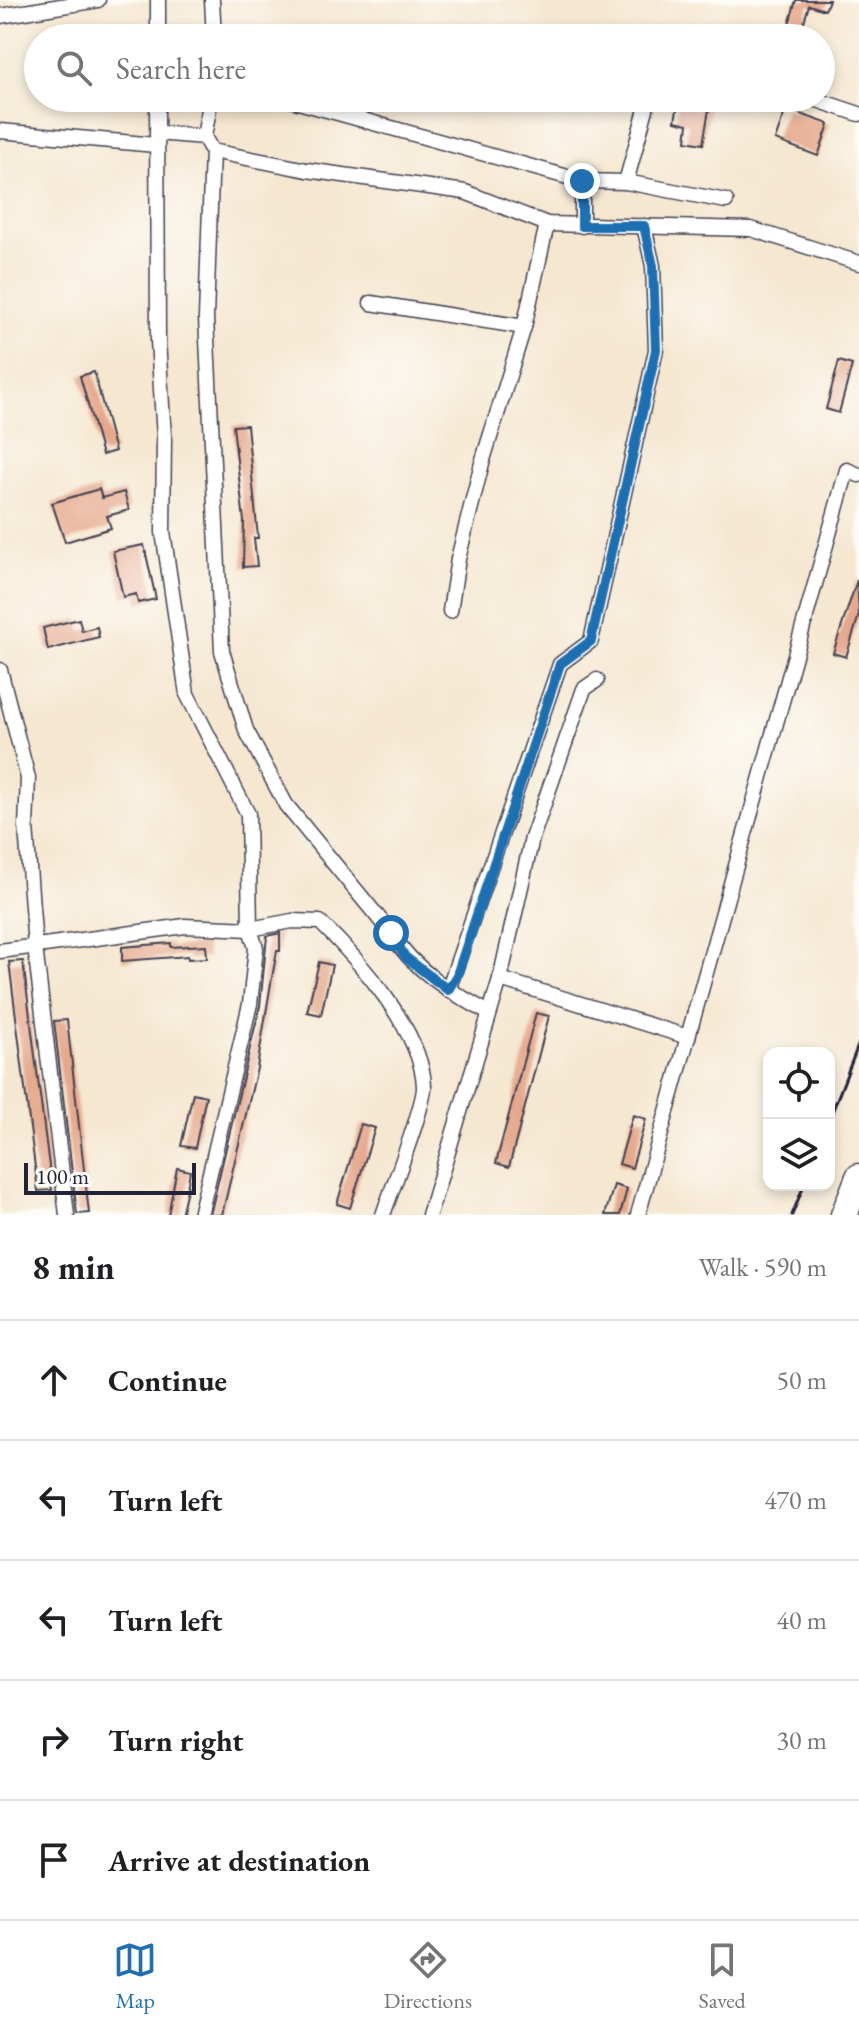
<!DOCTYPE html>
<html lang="en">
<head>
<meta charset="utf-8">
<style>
	:root { --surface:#fff; --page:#f2f2f2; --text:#202124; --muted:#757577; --line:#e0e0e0; --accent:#1f6fb2 }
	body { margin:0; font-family:"EB Garamond",serif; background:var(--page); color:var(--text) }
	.controls { position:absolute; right:24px; bottom:24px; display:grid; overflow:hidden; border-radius:16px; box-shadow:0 4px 12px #0003 }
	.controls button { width:72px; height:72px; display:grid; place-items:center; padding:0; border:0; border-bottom:2px solid var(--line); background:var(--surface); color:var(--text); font:40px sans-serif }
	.scale { position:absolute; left:24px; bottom:20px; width:172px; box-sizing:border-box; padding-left:8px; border:4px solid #22223b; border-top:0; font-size:22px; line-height:28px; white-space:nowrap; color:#22223b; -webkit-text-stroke:6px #fdfcf7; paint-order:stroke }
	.stop { position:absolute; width:24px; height:24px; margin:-18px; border:6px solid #1f6fb2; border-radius:50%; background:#fff }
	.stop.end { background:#1f6fb2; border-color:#fff; box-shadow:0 2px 8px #0008 }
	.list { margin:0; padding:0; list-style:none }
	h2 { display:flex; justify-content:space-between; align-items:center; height:104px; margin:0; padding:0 32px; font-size:34px }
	h2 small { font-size:26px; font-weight:400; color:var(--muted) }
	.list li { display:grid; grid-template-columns:52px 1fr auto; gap:24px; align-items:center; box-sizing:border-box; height:120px; padding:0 32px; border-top:2px solid var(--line) }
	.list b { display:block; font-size:30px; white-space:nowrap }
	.list em { font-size:26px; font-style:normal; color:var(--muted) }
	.icon { flex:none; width:44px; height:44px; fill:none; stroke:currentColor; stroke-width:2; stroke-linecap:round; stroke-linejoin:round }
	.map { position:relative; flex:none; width:859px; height:1215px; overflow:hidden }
	.search { position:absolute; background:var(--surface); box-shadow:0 4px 12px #0003; left:24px; right:24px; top:24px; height:88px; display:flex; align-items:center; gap:20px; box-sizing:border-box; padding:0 28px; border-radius:44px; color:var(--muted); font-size:30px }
	.sheet { height:704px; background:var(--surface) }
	nav { display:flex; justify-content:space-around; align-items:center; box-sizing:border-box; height:112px; border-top:2px solid var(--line); background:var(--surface); font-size:22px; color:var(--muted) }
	nav a { display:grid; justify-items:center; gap:4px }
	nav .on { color:var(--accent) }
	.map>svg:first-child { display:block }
</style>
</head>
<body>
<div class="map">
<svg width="859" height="1215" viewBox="0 0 859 1215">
	<rect width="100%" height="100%" fill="#fdfcf7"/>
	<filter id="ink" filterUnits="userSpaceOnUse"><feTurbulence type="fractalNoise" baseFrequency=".0125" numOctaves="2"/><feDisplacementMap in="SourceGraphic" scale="16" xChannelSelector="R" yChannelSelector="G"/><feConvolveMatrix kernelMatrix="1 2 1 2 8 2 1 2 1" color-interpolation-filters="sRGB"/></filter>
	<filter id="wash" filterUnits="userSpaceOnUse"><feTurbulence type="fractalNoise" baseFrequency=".006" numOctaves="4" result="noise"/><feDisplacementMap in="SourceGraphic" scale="32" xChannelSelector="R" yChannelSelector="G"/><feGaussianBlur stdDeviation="1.8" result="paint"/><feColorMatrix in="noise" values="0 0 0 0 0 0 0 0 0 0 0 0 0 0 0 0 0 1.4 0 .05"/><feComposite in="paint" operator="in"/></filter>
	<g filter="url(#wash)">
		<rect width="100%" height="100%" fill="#f5e7d0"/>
		<g id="blocks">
			<!-- building -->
			<g fill="#e6a88c">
				<polygon points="796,0 829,0 825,10 809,5 801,32 788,28"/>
				<polygon points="688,28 714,36 714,38 662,38 662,29"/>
				<polygon points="679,98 710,104 703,144 686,141 688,124 675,121"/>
				<polygon points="786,109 829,124 818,156 775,140"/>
				<polygon points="839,361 852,365 839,413 826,409"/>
				<polygon points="94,372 115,451 102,455 80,376"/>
				<polygon points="247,425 258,538 254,538 257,566 243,567 244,521 233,426"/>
				<polygon points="99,489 102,498 124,492 129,510 107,516 111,528 65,542 52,503"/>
				<polygon points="144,545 156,599 138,603 136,594 123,597 113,551"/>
				<polygon points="857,580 859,615 846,657 833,653"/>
				<polygon points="79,619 82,631 97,627 99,637 48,650 43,628"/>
				<polygon points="280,933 280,951 277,951 271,983 257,1068 226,1198 222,1215 210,1215 260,1006 267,936"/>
				<polygon points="171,943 171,947 206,945 207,958 188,959 188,956 122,961 122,947"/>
				<polygon points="23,961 52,1190 38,1191 9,962"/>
				<polygon points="319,962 332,965 321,1015 307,1012"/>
				<polygon points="536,1013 549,1016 509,1167 496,1163"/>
				<polygon points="67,1020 89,1213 77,1214 54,1021"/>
				<polygon points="193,1093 206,1096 195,1148 181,1146"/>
				<polygon points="633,1115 646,1119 632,1168 619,1164"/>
				<polygon points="361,1124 375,1128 350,1208 337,1204"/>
				<polygon points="177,1168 190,1171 187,1189 181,1215 168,1215"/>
				<polygon points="614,1185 627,1189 620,1215 605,1215"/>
			</g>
		</g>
	</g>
	<g filter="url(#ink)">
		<use href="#blocks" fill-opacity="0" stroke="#424051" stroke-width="2"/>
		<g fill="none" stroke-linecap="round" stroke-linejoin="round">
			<!-- street casing -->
			<g stroke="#424051" stroke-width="17">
				<g id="street">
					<polyline points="212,0 214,38"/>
					<polyline points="0,16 98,0"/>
					<polyline points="158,38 158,0"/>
					<polyline points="157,98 158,340 164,438 163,532 187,694 248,814 250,929 256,948 250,1004 200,1215"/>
					<path d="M211,98L204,137L212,151L206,318L222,651L246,730L286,805L391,933C414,971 451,992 489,1013"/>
					<polyline points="284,98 582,181 626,182 726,201"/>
					<polyline points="811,98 859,114"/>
					<polyline points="0,131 156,145"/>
					<polyline points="157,133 204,137"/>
					<polyline points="212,151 307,170 465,192 547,224 751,229 859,263"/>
					<polyline points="626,182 649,98"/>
					<polyline points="582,226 582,181"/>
					<polyline points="371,303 524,327"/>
					<polyline points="450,611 458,559 482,463 524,327 547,224"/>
					<polyline points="0,670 28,778 26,827 35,947 67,1215"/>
					<path d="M0,951L185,926L250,929L292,921L320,922C358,959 422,1031 424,1086C425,1105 391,1191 383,1215"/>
					<polyline points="500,979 688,1037"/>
					<polyline points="448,990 560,664 591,641 656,350 653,266 644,226"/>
					<polyline points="429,1215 500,979 532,838 584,689 597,680"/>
					<polyline points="638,1215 847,470 859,475"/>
				</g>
			</g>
			<!-- highway casing -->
			<g stroke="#424051" stroke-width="29">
				<polyline id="highway" points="844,1215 859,1177"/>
			</g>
			<!-- street -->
			<use href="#street" stroke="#fff" stroke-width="14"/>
			<!-- highway -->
			<use href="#highway" stroke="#fff" stroke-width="26"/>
			<!-- rail -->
			<g stroke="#22223b" stroke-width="3">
				<polyline points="829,1120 859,1043"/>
				<polyline points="792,1215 804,1185"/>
			</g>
		</g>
	</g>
	<g fill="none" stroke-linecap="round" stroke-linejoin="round" filter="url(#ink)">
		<!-- route -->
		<polyline stroke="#1f6fb2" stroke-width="10" points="391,933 405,957 448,990 457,975 560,664 591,641 656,350 653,266 644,226 582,226 582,181"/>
	</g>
</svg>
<div class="controls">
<button><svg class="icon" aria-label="locate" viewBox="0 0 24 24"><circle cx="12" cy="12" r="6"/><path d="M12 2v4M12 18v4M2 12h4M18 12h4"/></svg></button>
<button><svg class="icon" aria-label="layers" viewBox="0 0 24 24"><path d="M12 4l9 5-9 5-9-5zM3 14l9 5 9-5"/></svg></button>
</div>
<div class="scale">100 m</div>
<div class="stop" style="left:391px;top:933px"></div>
<div class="stop end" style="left:582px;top:181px"></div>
<div class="search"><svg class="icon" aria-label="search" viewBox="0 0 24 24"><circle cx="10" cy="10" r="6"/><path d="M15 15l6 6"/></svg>Search here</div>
</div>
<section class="sheet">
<h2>8 min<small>Walk · 590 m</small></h2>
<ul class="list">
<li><svg class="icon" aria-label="ahead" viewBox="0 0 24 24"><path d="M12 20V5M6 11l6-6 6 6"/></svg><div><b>Continue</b></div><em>50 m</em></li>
<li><svg class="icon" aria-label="left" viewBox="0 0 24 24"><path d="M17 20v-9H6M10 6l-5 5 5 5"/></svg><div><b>Turn left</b></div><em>470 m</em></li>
<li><svg class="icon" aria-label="left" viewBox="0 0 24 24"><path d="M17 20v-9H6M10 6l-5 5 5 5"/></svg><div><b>Turn left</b></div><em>40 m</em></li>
<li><svg class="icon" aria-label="right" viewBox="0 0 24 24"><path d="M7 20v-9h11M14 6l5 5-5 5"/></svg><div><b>Turn right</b></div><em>30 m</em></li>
<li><svg class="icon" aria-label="arrive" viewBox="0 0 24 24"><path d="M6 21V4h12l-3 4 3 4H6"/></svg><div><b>Arrive at destination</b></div></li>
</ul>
</section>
<nav>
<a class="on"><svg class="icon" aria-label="map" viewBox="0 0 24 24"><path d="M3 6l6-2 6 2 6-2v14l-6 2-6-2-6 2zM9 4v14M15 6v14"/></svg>Map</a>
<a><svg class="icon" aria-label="directions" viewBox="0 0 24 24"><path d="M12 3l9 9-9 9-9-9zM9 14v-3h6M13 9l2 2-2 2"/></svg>Directions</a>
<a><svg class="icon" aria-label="saved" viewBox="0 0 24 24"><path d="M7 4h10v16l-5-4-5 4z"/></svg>Saved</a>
</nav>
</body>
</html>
